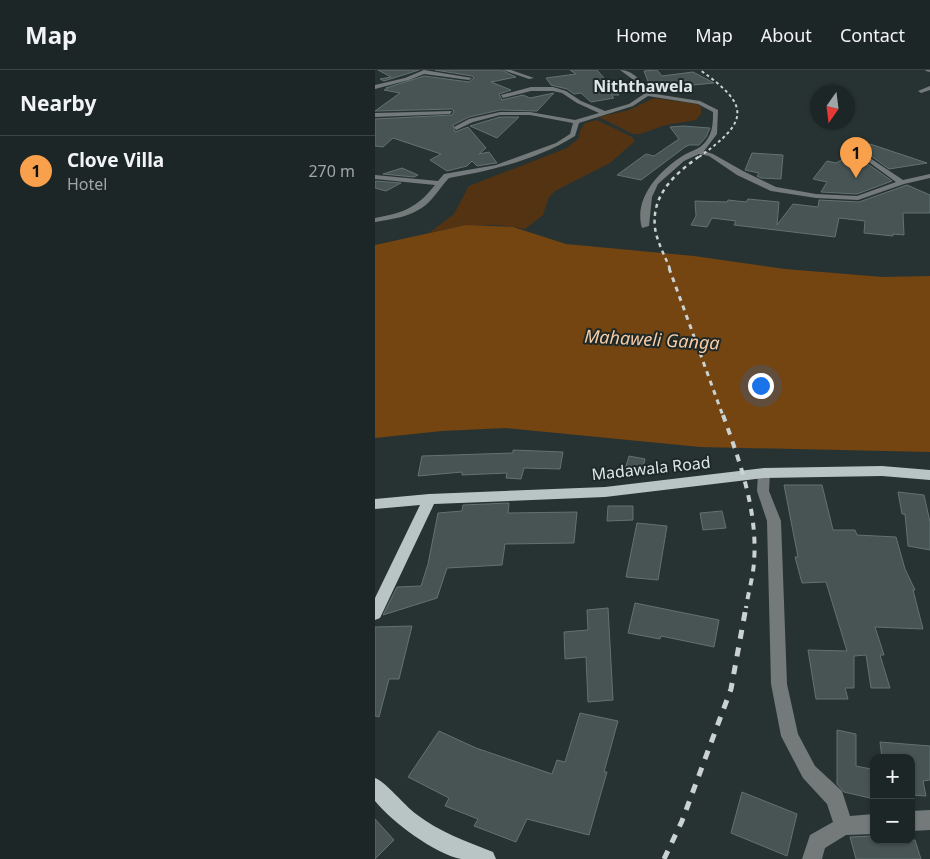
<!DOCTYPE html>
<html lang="en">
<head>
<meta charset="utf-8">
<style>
	:root { --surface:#1d2626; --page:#252e2e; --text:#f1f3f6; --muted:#a0a5a7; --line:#3b4343; --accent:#f8a04b }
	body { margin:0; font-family:"Noto Sans",sans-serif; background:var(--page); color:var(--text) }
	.controls { position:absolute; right:15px; bottom:15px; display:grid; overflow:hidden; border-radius:10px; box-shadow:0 1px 4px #0004 }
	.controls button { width:45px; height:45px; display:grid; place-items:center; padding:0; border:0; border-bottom:1px solid var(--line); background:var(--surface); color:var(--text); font:25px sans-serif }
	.compass { position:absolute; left:435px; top:15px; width:45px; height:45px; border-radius:50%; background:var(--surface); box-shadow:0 1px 4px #0004; rotate:194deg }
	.you { position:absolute; left:385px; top:315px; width:18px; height:18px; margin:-12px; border:4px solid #fff; border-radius:50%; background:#1a73e8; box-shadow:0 0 0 8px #1a73e833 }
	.badge { display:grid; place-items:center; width:32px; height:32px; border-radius:50%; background:var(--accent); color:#111; font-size:16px; font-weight:700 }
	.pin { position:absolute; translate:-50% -41px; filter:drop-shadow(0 1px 2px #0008) }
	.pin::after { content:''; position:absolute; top:26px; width:18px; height:15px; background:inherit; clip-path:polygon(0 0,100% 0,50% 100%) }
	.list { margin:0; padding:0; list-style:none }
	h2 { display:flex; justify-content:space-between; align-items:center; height:65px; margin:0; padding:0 20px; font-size:21px }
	h2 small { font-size:16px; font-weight:400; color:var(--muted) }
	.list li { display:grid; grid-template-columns:32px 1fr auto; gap:15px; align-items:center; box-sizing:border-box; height:70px; padding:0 20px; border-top:1px solid var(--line) }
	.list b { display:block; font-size:19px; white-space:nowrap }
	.list p { margin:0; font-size:16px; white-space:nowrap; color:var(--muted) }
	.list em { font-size:16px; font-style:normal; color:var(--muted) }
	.map { position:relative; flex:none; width:555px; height:789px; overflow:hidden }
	header { display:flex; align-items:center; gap:30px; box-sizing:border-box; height:70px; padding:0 25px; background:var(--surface); border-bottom:1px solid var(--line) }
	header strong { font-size:24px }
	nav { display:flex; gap:28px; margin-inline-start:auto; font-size:18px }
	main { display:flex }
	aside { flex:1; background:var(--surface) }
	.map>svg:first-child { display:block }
</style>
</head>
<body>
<header>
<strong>Map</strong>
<nav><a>Home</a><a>Map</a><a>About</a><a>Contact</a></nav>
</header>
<main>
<aside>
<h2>Nearby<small></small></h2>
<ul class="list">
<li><span class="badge">1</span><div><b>Clove Villa</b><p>Hotel</p></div><em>270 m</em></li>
</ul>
</aside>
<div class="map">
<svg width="555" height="789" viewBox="0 0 555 789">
	<rect width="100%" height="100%" fill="#273332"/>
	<!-- green -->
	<g fill="#543313">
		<polygon points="279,28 322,34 326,37 326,44 321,50 291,55 265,64 258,64 224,47 254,40"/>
		<path d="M222,50L257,67L260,71L235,93L180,121L174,127L168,145L150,159C118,152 86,155 54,163L79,144L94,116L192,78L204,68L205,61L210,53Z"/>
	</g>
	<!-- water -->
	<polygon fill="#744411" points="91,155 138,157 191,174 319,186 410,199 508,207 555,206 555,382 325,377 131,358 67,361 0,368 0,175"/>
	<!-- building -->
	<g fill="#475453" stroke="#637170">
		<polygon points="3,0 44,0 9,11 5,9 16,7"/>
		<polygon points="60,0 126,0 141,7 116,12 136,20 124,24 127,30 148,25 155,28 179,23 162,41 125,40 94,47 78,55 80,62 93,57 111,78 104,84 114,82 122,93 121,93 102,96 97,91 92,96 72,101 55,90 66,84 18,68 8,77 0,76 0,49 77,45 79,41 77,39 0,41 25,23 9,20 13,18 11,18 49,6 94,12 99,8 97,6"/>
		<polygon points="195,0 222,0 244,25 236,25 239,28 216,32 206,23 199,24 192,19 176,15 171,8 201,4"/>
		<polygon points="282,0 287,6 318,2 339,13 276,19 269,1"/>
		<polygon points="125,47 144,47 122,68 95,56"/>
		<polygon points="308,56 335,58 331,67 324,75 314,75 310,77 266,110 242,105 271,84 279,86 304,69 295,57"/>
		<polygon points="495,74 552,93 514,99 496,86 484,83 480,87 482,89 490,92 517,111 482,124 446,122 452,112 438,109 452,91 461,93"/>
		<polygon points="377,83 408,85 406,109 386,108 382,106 384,103 370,100"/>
		<polygon points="27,98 43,105 39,107 8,104"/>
		<polygon points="0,111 26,113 11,121 0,118"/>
		<polygon points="532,115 555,125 555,143 528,143 529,165 518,164 518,166 489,163 490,151 464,148 460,167 359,155 361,151 337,148 332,157 316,155 321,146 320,131 352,132 353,130 371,132 373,129 404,132 402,155 418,134 443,137 444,130 484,132"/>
		<polygon points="138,380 188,382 185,399 149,398 146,409 131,408 132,403 87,405 87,402 43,406 47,386 138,383"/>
		<polygon points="254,386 270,389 267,402 250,400"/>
		<polygon points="409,415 447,415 458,460 480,460 482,465 521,467 530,499 540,520 538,520 548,559 500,557 509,585 505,585 515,618 496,618 491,585 479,586 479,618 470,618 473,629 441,629 433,580 472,581 451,512 427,513 420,487 423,487"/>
		<polygon points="523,422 549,425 555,452 555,480 533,476 530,444 527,444"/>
		<polygon points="134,433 133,443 202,442 199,473 130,474 127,495 72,498 62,528 8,545 22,517 46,516 53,494 63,443 87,441 88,435"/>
		<polygon points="233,436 258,436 258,450 232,451"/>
		<polygon points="347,441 351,458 328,460 325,443"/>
		<polygon points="262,453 292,456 283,510 251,507"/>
		<polygon points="260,533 344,550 339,577 286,566 285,569 253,563"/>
		<polygon points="233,538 238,630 213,632 211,587 190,589 189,562 213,560 212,540"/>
		<polygon points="37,556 24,609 14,609 4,647 0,646 0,557"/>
		<polygon points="205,643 243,651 229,702 232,702 214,765 152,749 141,772 99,756 103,749 70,736 74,728 33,707 64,661 101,678 177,704 182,690 190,692"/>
		<polygon points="462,660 481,664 481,696 496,699 495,728 469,722 462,714"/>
		<polygon points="505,672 555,676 555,710 548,711 551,726 536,725 536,688 507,688"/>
		<polygon points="367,722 422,744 412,786 356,763"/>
		<polygon points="0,749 19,770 0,789"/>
		<polygon points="499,766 499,770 540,770 546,789 481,789 475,767"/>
	</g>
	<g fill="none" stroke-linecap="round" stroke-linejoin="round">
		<!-- minor -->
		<g fill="#747a7a" fill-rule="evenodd">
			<polygon points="49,0 97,8 94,10 49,4 34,10 0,19 0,15 30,8"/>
			<polygon points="128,0 136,0 159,8 154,9"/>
			<path d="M245,0C258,0 268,12 274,23L325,31L343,40L342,64L329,81L338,84L368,101L401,117L441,124L482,126L521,112L491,90L483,88L482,87L485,85L495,88L528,110L555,104V108L529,114L483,130L441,128L396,121L362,105L334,86L324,84L309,91L283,114L277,127L274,156L267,158C258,128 285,100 309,85C318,80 327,79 333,68C338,60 338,51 338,42L323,34L273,26L258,36L204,53L200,66C161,90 119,100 74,108C67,115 62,124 54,132C40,146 19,149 0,152V148C28,143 42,138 60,115L0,109V105L63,111L69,104L121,95L181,73L195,64L198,53L155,45H125L98,52L81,60L79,57L94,49L125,42H155L200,50L224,43L202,33L187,23L178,21H156L128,28L126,25L156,17H178L191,21L206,31L230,41L254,34L269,24L264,14Z"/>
			<polygon points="550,0 555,0 555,2 551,1"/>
			<polygon points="555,16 555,20 546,23 543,21"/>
			<polygon points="77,41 75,44 0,47 0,43"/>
			<polygon points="389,398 395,403 394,421 406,451 412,614 423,664 440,696 467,721 475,746 499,744 499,764 471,765 450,778 447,789 427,789 435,765 458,752 452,734 428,708 406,666 396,614 392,451 382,421 383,403"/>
			<polygon points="555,740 555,760 536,761 536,741"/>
		</g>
		<!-- major -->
		<g fill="#b8c5c4" fill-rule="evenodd">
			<polygon points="507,396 555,400 555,410 507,406 389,408 230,427 59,434 5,548 0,550 0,528 45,435 0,439 0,429 54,424 230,417 389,398"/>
			<path d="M0,708C12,713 28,734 41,744C64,762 91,771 118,782L121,789C110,789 97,789 86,789C60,784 17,752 0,731Z"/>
		</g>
		<!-- rail-far4 -->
		<path stroke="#cad2d2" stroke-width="2" stroke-dasharray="3 3" stroke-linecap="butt" d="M324,87C375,51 375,35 325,0"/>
		<!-- rail-far3 -->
		<path stroke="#cad2d2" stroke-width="2.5" stroke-dasharray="4 4" stroke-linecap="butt" d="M295,199C290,186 282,172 280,158C276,124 301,103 326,85"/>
		<!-- rail-far2 -->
		<polyline stroke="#cad2d2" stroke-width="3" stroke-dasharray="5 5" stroke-linecap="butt" points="294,198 348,346"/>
		<!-- rail-far1 -->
		<path stroke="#cad2d2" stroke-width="4" stroke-dasharray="7 7" stroke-linecap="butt" d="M348,345C365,392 383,442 379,492C378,508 373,523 371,538"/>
		<!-- rail -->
		<polyline stroke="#cad2d2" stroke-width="5" stroke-dasharray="9 9" stroke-linecap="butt" points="289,789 307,751 356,619 371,537"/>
	</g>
	<g text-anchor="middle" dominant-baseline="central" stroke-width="4" stroke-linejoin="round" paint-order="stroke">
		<!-- far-quarter labels -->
		<g font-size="16" font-weight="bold" fill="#dfe6e6" stroke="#1d2928">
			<text x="268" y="16">Niththawela</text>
		</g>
		<!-- street labels -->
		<g font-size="16" fill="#dfe6e6" stroke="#1d2928">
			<text transform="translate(276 398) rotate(-6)">Madawala Road</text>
		</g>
		<!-- water labels -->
		<g font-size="18" font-style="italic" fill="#f9cba5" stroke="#1d2928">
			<text transform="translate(277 269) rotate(3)">Mahaweli Ganga</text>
		</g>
	</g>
</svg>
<div class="controls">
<button>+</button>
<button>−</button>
</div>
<svg class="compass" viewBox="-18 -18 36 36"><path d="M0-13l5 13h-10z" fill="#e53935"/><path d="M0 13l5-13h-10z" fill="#a0a5a7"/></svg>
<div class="you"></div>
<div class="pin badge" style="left:481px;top:108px">1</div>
</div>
</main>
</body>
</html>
